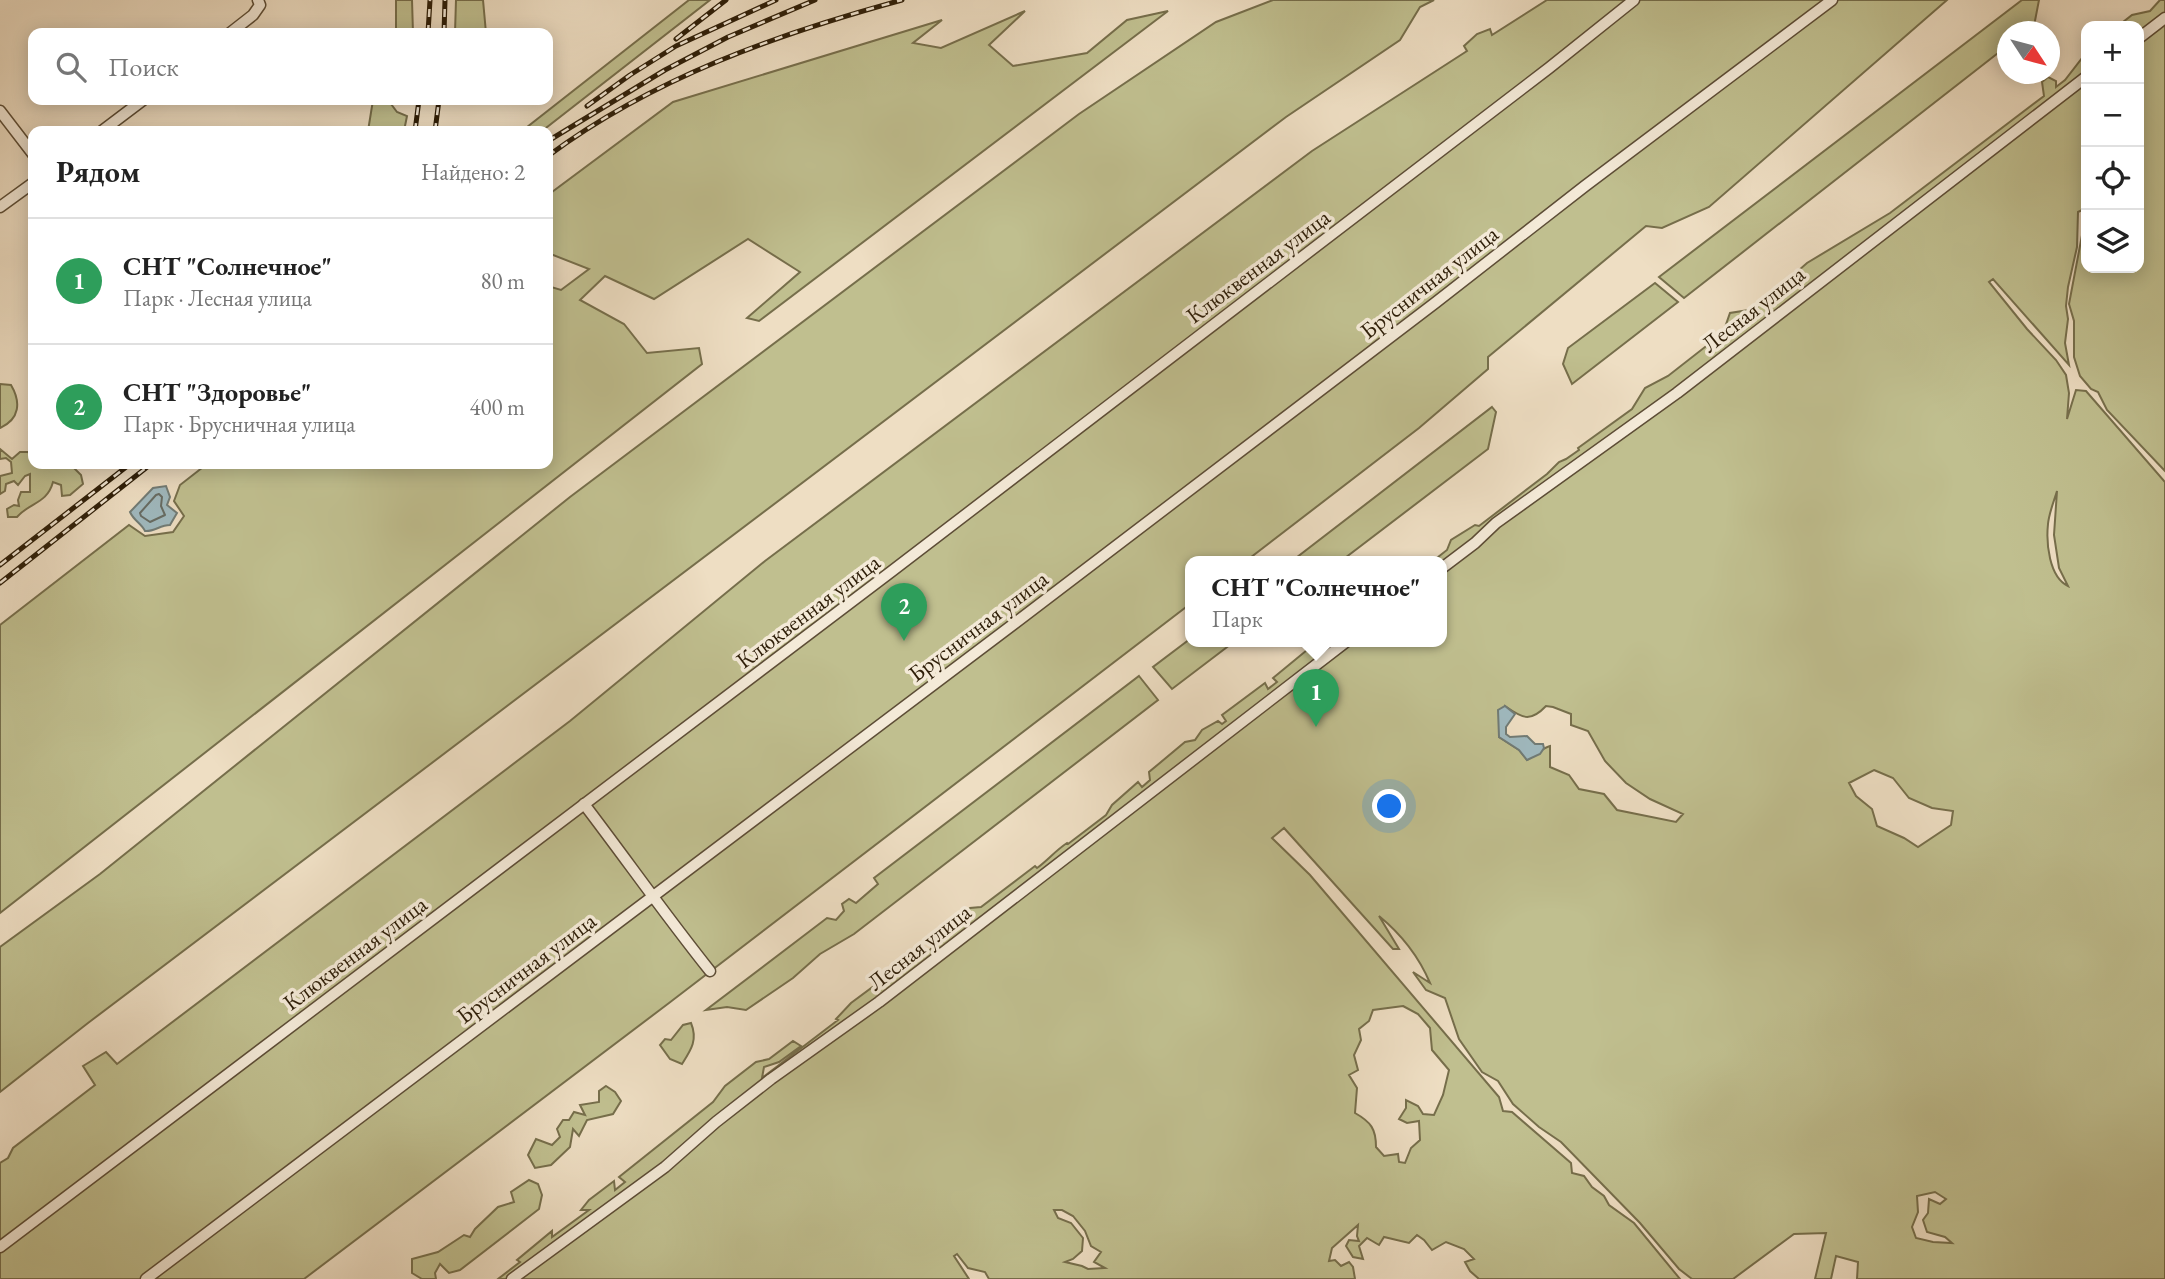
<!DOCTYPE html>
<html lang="ru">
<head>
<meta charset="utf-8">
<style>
	:root { --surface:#fff; --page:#f2f2f2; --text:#222; --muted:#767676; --line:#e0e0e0; --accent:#0b8043 }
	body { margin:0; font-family:"EB Garamond",serif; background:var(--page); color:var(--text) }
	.controls { position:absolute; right:21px; top:21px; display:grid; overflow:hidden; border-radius:14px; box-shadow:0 4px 18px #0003 }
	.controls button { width:63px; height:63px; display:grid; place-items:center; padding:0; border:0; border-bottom:2px solid var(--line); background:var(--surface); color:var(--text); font:35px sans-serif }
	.compass { position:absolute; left:1997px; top:21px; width:63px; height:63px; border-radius:50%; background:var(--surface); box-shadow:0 4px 18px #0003; rotate:126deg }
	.you { position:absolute; left:1390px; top:807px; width:24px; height:24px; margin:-18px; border:5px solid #fff; border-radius:50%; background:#1a73e8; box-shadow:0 0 0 10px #1a73e833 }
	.badge { display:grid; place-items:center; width:46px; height:46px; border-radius:50%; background:var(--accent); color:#fff; font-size:23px; font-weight:700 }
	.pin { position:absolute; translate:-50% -58px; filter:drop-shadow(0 2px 4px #0008) }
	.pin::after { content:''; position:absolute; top:37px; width:24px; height:21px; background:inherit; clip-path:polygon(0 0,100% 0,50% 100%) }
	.popup { position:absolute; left:1185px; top:556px; width:262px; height:91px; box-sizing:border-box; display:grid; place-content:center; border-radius:14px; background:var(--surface); filter:drop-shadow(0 2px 5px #0005); font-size:23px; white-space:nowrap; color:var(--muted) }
	.popup b { font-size:26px; color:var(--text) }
	.popup::after { content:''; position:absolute; left:50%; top:100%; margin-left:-14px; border:14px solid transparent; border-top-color:var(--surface) }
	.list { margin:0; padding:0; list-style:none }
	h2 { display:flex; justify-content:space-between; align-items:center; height:91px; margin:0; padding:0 28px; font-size:30px }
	h2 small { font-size:23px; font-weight:400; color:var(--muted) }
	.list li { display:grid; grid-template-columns:46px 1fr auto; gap:21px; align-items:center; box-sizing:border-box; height:126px; padding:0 28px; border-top:2px solid var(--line) }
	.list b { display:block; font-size:26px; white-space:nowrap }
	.list p { margin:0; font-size:23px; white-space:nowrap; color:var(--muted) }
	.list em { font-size:23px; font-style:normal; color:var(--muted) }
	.icon { flex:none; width:38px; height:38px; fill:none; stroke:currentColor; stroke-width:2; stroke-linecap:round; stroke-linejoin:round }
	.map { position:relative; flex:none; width:2165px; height:1279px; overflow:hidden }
	.search { position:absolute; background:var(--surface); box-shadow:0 4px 18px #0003; left:28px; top:28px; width:525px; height:77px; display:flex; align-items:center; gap:18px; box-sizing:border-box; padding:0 24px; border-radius:14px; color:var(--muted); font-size:26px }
	.panel { position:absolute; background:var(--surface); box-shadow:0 4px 18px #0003; left:28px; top:126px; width:525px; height:343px; border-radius:14px }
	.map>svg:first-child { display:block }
</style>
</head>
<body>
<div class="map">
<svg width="2165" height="1279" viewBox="0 0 2165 1279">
	<rect width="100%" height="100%" fill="#eedec3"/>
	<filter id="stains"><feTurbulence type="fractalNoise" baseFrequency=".00286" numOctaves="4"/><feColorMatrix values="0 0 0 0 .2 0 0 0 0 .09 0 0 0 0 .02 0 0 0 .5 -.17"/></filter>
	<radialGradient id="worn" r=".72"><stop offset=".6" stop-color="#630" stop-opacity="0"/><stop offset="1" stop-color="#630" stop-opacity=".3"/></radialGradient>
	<!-- green -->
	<g fill="#c0bf8f" stroke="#766e4b" stroke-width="2" fill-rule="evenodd">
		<polygon points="396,0 412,0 413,33 396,33"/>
		<polygon points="456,0 483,0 486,33 455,33"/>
		<polygon points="689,0 710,0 542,131 522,131"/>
		<polygon points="1273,0 1434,0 1420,7 1400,40 1286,117 88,1023 0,1092 0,947 100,874 570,497 1079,114 1216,22"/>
		<polygon points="1547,0 1947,0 1709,207 1662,228 1646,226 1488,357 1488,369 1419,428 1246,561 1190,561 1190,604 669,1003 304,1279 0,1279 0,1163 8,1158 13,1148 95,1085 83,1066 106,1052 117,1064 570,721 765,561 1312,151 1467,51 1464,46 1477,34 1490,29 1492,35"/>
		<polygon points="2022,0 2039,0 2034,26 2027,31 2008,32 2007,46 1684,298 1659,277"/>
		<path d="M2160,0H2165V471L2107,410L2098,392L2091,389L2080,376L2074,357V321L2069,304L2083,230L2082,210L2078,212L2077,247L2068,287L2066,306L2068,319L2065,343L2069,365L1993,279L1989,282L2027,329L2056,360L2066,375L2069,393L2067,419L2076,390L2086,391L2165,482V1279H1857L1858,1262L1836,1256L1831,1279H1815L1826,1233L1794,1234L1733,1279H1692L1679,1269L1640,1223L1561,1142L1539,1127L1513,1104L1498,1081L1482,1072L1459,1039L1445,998L1426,990L1413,972L1430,983C1419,957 1401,934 1379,916L1399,949H1393L1284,828L1272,838L1310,875L1499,1097L1503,1111L1512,1112L1571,1163L1572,1173L1584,1176L1592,1187L1604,1196L1609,1205L1634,1223L1680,1279H1479L1470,1271L1465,1262L1474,1259L1464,1249L1446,1242L1432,1250L1424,1240L1417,1235L1409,1243L1384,1237L1379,1245L1367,1238L1359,1246L1363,1259L1353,1257L1346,1246L1349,1240L1359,1241L1357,1236L1358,1225L1332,1248L1329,1261L1335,1260L1341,1266L1349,1262L1353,1267L1355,1279H989L985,1272L968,1268L957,1254L954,1256L969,1279H498L520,1262L517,1260L552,1231V1237L589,1210H581L589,1200L614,1181L615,1190L625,1182L619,1177L713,1102L725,1086L756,1062L769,1059L793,1041L801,1046L779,1062L764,1067L762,1078L838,1020L836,1019L851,1003L909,960L914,962L929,951L970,908L981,907L1035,866L1037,868C1048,860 1055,851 1067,843L1068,844L1106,815L1112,805L1138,782L1142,787L1150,780L1149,772L1185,742L1195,740L1202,730L1218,721L1222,724L1226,721L1222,715L1265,683L1268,689L1277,682L1273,678L1318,641H1442V561H1433L1447,550L1451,540L1475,525L1479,526L1547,474L1559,462L1566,459L1579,450L1578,448L1632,409L1645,388L1668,376L1723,333L1730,313L1755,309L1807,263L1890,213L2044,96L2042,82L2048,77L2056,81V87L2065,80L2086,53V268H2139V26H2118L2132,15L2150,11ZM2057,491L2054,535L2059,568L2068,586C2049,577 2046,543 2048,524C2049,513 2054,501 2057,491ZM1505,706C1522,718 1530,723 1546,706L1553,707L1571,714V725L1588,731L1605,761L1626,783L1650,799L1683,814L1676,822L1617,810L1604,794L1579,789L1569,775L1550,767V746C1542,748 1535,756 1527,760L1519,750L1499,737ZM1874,770L1893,778L1909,798L1932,808L1953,811L1951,825L1918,847L1904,838L1877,826L1872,809L1856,796L1849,783ZM1403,1006L1418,1014L1430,1028L1432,1050L1449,1070L1443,1095L1434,1115L1423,1114L1418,1106L1406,1100V1108L1399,1119L1407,1123L1419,1121L1420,1140L1411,1148L1405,1163L1399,1162L1398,1154L1384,1156L1376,1147C1376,1129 1371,1122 1355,1113L1357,1088L1349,1075L1358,1070L1354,1055L1361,1040L1359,1029L1369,1021L1373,1010ZM1935,1192L1946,1199L1940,1204L1929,1199L1928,1213L1923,1220L1927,1232L1945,1237L1952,1243L1933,1242L1916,1238L1912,1227L1918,1212L1917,1196ZM1054,1210H1062L1073,1216L1085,1231L1091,1246L1101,1252L1094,1262L1105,1268L1088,1269L1082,1266L1065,1262L1073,1259L1082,1251L1083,1238L1071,1223L1058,1218Z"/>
		<polygon points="1025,11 989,45 1013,66 1087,53 1127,20 1168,11 759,321 747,318 800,272 748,239 654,299 605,276 580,300 624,324 647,353 699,348 702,364 0,913 0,625 129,525 145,536 173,532 184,516 174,501 180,485 207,464 548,464 548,286 561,290 589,269 548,253 548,195 673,102 942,20 913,43 941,48"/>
		<polygon points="373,100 388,100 397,112 407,116 404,131 368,131"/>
		<polygon points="1655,283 1678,302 1572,384 1563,364 1568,348"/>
		<path d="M0,384L11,385C21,402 20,419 0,428Z"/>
		<polygon points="1492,407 1496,412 1488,449 1341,561 1292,561"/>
		<path d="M0,449L12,459L20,452H28L33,459V464H38L44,468L56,464L60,468L72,466L81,475L83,484L70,495L62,496L61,485L53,482C47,504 30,502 17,517H8L7,509L14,505L19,506L18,500L21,492H30V474L25,476L18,485L14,481L6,484L5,491L0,494V476L12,473L11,462L6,458L0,459Z"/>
		<polygon points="1190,639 1190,641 1235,641 1172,689 1153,667"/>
		<polygon points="1139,676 1158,700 854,934 820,954 793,978 746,1010 727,1007 706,1010 827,918 836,920 844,911 842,904 849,899 856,903 878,884 874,878"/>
		<path d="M691,1023C698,1040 691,1050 682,1064L670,1059L660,1045L665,1039L671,1040L683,1025Z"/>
		<polygon points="606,1086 615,1092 621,1101 613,1114 587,1120 579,1136 573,1129 570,1147 551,1165 535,1168 528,1155 536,1139 552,1145 560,1137 557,1129 563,1120 569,1120 574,1112 585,1115 580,1105 599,1102 599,1091"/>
		<polygon points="529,1180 538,1184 542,1195 539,1209 460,1270 449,1273 440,1264 435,1273 436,1279 422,1279 412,1273 412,1259 438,1252 464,1235 470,1237 475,1229 498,1207 514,1202 511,1192"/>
	</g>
	<!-- water -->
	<g fill="#9fb9bf" stroke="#717b75" stroke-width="2">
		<path d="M166,486L170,497L167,505L177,513L170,525C160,525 154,532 145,531C141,523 134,521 130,512L153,488Z"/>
		<polygon points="1505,706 1515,714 1506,727 1506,734 1510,737 1527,736 1535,744 1543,744 1544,748 1540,754 1527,760 1519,750 1499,737 1498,710"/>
	</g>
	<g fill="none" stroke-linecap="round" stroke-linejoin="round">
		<!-- shore -->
		<polygon stroke="#666b63" stroke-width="2" points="159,494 162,497 161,506 165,515 150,522 141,516 140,513 156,495"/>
		<!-- street casing -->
		<g stroke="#5d4d36" stroke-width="13">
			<g id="street">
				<polyline points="230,33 253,15 260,5 258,0"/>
				<polyline points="2139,38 2165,18"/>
				<polyline points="0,111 33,154"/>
				<polyline points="102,131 143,100"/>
				<polyline points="0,207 33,183"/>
				<polyline points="1442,568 1475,543 1496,523 1677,393 2086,77"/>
				<path d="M584,804C626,859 666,916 710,971"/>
				<polyline points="0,1247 892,571 1549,68 1634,0"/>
				<polyline points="146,1279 1019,620 1435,303 1585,186 1832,0"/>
				<polyline points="512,1279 665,1167 716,1122 771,1079 879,1002 1347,641"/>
			</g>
		</g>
		<!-- street -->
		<use href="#street" stroke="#f4ead8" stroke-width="10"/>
		<!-- rail casing -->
		<g stroke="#2d1d07" stroke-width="5">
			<g id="rail">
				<polyline points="428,33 430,0"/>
				<polyline points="444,33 445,0"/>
				<polyline points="676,39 726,0"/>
				<polyline points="587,106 630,75 676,46 776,0"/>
				<polyline points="415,131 419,100"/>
				<polyline points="435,131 439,100"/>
				<polyline points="548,141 665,70 728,37 815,0"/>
				<path d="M548,156C653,78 777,34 902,0"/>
				<polyline points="0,565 130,464"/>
				<polyline points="0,583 151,464"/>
			</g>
		</g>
		<!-- rail -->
		<use href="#rail" stroke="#f4ead8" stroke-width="2.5" stroke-dasharray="8" stroke-linecap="butt"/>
	</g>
	<g text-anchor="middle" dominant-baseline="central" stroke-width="7" stroke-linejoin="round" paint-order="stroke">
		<!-- street labels -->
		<g font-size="23" fill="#2d1d07" stroke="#f4ead8">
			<text transform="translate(1258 266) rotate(-37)">Клюквенная улица</text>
			<text transform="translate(1429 282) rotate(-38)">Брусничная улица</text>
			<text transform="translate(1753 309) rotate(-38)">Лесная улица</text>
			<text transform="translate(808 611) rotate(-37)">Клюквенная улица</text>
			<text transform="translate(978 626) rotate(-37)">Брусничная улица</text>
			<text transform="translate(919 947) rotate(-38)">Лесная улица</text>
			<text transform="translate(355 953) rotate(-37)">Клюквенная улица</text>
			<text transform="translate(526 968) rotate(-37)">Брусничная улица</text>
		</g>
	</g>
	<rect width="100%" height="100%" filter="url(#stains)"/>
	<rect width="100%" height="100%" fill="url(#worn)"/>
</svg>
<div class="controls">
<button>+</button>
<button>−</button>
<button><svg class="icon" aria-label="locate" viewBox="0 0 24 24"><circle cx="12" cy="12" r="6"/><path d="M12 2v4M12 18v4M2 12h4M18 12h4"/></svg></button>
<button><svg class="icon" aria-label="layers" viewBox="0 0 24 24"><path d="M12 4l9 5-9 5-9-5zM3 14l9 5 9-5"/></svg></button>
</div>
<svg class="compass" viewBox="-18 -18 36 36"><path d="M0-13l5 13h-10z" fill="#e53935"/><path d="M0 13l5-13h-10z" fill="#767676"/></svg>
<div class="you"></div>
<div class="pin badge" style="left:1316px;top:727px;background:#2e9e5b">1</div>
<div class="popup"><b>СНТ &quot;Солнечное&quot;</b>Парк</div>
<div class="pin badge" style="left:904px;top:641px;background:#2e9e5b">2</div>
<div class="search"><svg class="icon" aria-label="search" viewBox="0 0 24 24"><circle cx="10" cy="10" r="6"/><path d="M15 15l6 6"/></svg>Поиск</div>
<section class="panel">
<h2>Рядом<small>Найдено: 2</small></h2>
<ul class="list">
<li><span class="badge" style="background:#2e9e5b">1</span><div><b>СНТ &quot;Солнечное&quot;</b><p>Парк · Лесная улица</p></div><em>80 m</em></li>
<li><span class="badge" style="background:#2e9e5b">2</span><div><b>СНТ &quot;Здоровье&quot;</b><p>Парк · Брусничная улица</p></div><em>400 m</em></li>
</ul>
</section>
</div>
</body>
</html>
